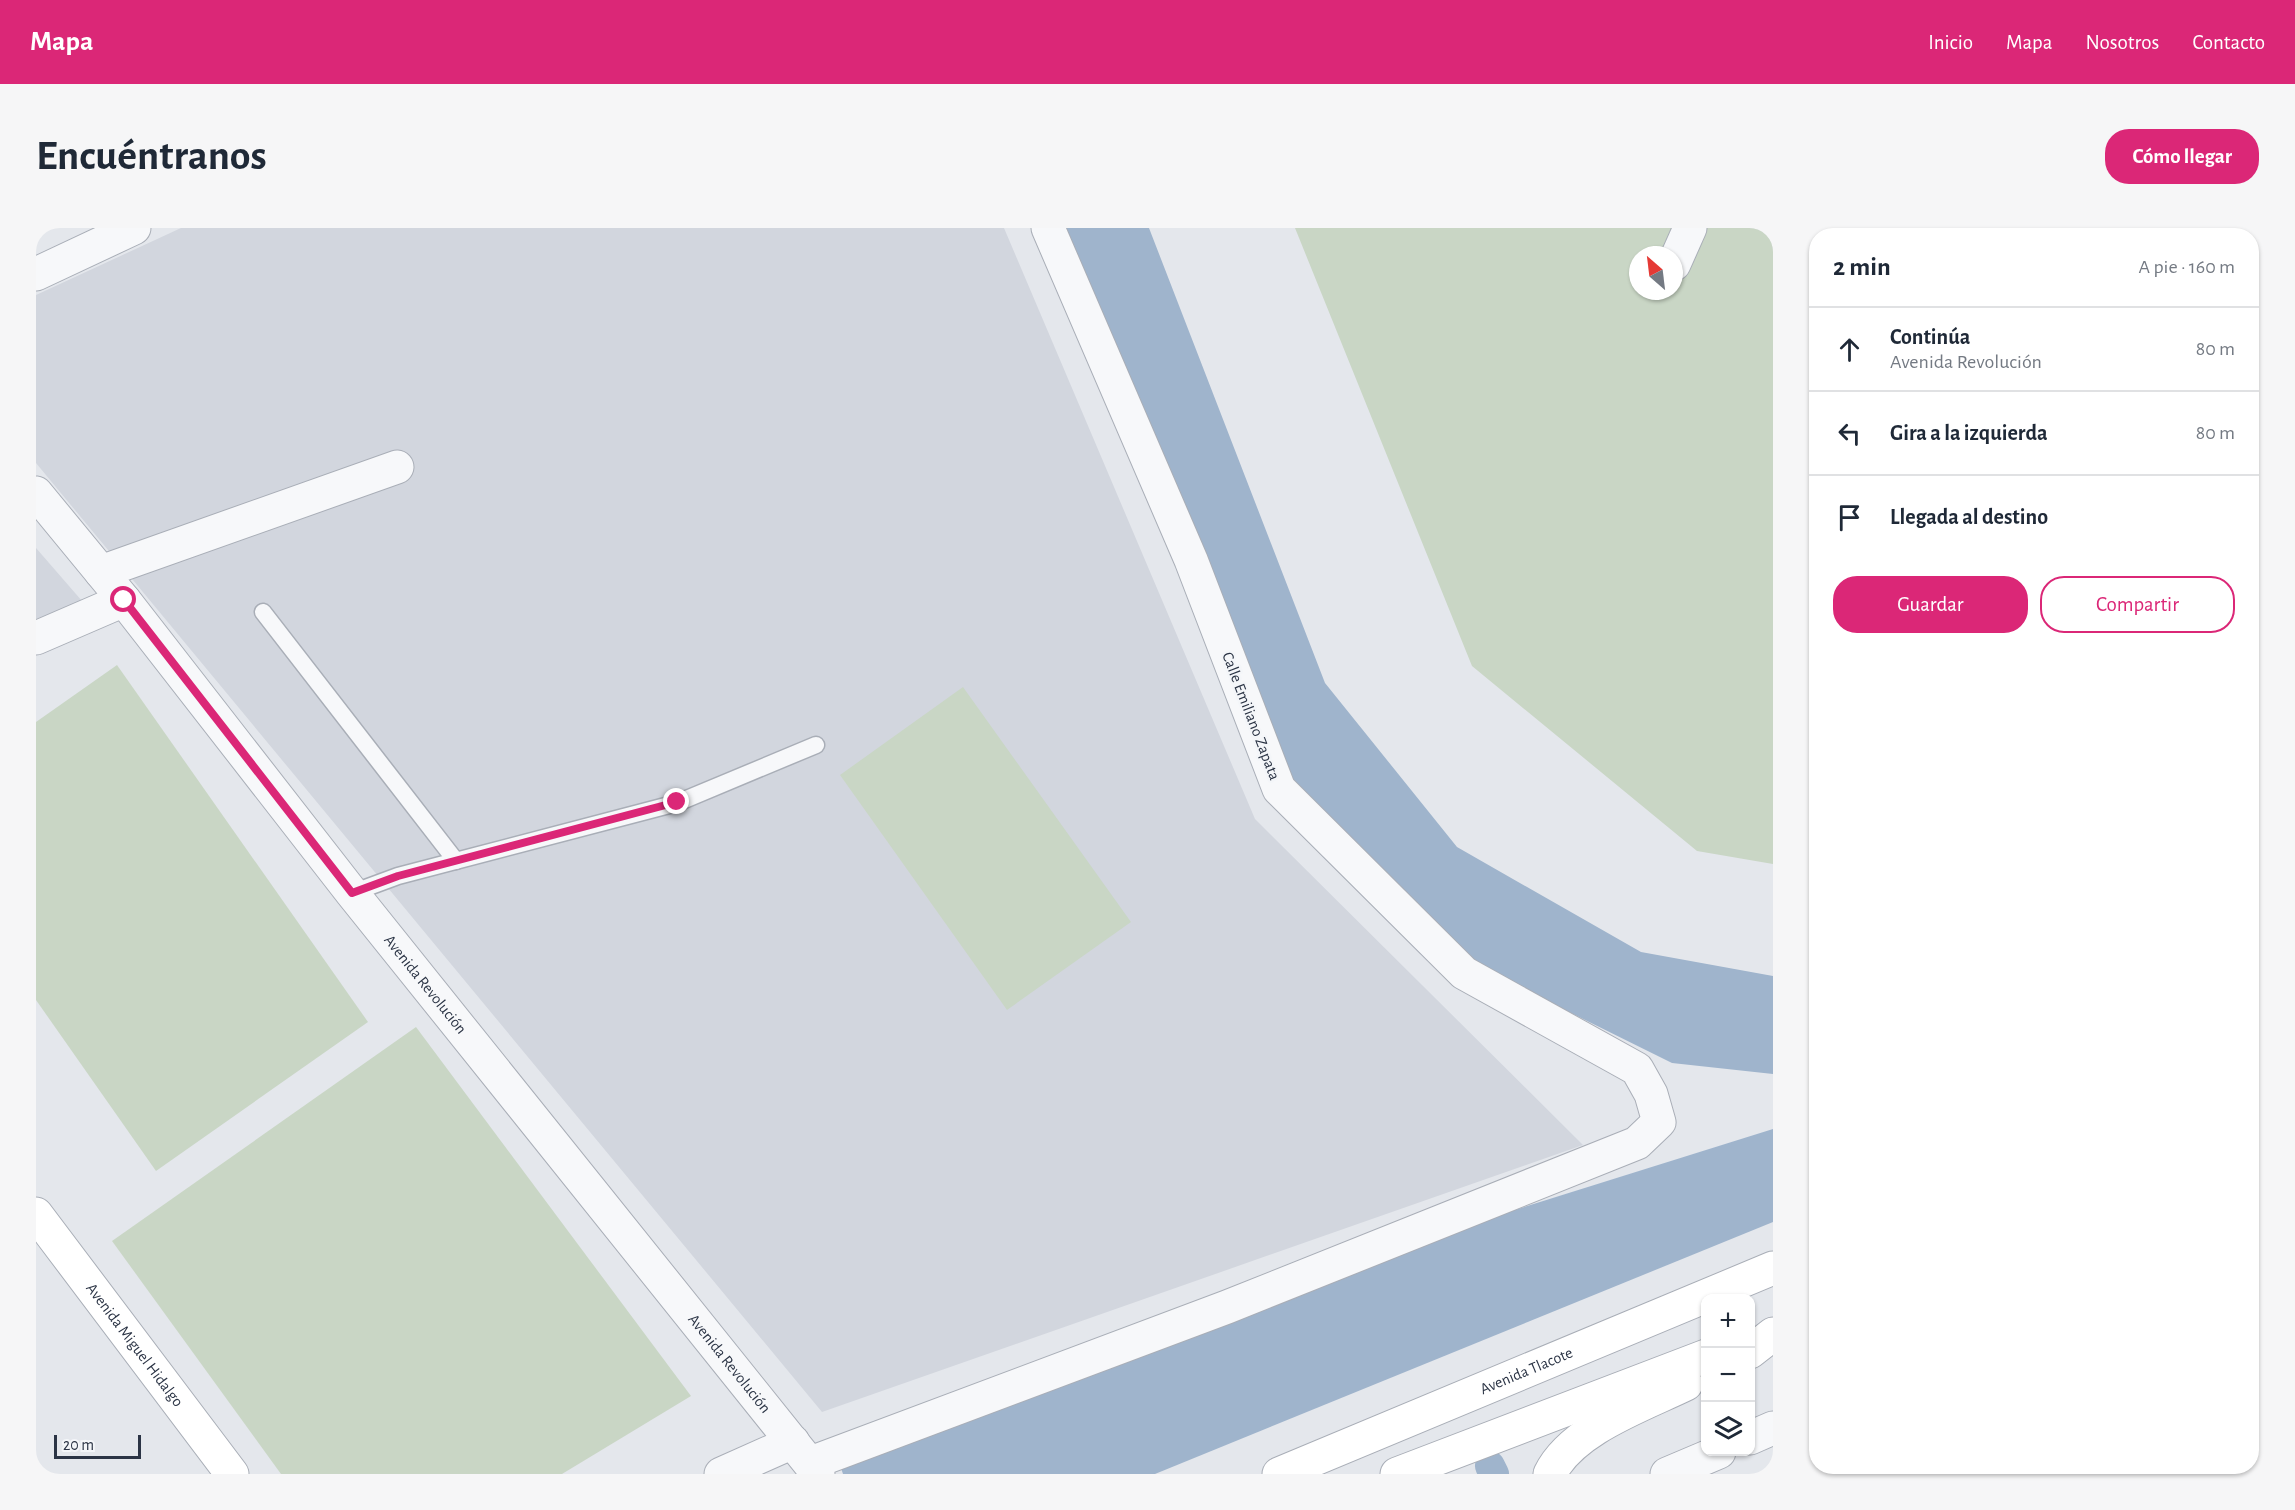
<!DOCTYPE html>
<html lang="es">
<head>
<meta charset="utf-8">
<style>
	:root { --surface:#fff; --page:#f6f6f7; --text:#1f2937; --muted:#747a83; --line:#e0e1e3; --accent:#db2777 }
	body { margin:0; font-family:"Alegreya Sans",sans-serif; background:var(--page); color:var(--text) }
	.controls { position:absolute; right:18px; bottom:18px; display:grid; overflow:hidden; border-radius:12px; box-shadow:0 2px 4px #0004 }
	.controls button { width:54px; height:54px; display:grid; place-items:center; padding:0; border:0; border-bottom:2px solid var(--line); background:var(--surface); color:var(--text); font:30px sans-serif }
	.compass { position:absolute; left:1593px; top:18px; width:54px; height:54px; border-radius:50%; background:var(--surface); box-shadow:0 2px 4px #0004; rotate:332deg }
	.scale { position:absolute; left:18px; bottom:15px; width:87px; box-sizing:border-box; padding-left:6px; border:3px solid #2b3445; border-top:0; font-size:16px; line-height:21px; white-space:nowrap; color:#2b3445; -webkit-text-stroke:4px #f4f6f9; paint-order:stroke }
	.stop { position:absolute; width:18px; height:18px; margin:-14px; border:4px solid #db2777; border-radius:50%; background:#fff }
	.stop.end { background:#db2777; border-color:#fff; box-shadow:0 2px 6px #0008 }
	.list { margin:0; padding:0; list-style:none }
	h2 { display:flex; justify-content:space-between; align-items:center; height:78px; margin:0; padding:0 24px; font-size:26px }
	h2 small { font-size:20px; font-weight:400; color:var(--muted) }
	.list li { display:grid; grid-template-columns:39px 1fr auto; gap:18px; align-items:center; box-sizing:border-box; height:84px; padding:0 24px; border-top:2px solid var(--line) }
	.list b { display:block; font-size:22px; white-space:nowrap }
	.list p { margin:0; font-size:20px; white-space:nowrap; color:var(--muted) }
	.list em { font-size:20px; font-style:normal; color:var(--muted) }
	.actions { display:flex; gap:12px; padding:18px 24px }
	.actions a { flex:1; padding:14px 0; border:2px solid var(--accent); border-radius:24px; text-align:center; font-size:21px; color:var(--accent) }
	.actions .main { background:var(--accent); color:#fff }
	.icon { flex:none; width:33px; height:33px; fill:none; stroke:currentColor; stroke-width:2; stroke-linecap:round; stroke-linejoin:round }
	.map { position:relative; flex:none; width:1737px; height:1246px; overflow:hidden; border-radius:24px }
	header { display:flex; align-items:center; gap:36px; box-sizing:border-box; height:84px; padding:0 30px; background:var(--accent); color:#fff }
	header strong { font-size:28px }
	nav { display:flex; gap:33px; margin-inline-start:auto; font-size:21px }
	.intro { display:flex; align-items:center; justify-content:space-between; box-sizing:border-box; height:144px; padding:0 36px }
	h1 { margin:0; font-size:42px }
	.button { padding:15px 27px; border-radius:24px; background:var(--accent); color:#fff; font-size:21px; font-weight:700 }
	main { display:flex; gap:36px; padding:0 36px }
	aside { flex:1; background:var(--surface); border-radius:24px; box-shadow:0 2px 4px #0004 }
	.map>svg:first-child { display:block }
</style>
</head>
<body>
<header>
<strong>Mapa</strong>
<nav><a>Inicio</a><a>Mapa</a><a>Nosotros</a><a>Contacto</a></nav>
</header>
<div class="intro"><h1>Encuéntranos</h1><a class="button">Cómo llegar</a></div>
<main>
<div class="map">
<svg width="1737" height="1246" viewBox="0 0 1737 1246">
	<rect width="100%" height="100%" fill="#e4e7ec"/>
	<!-- built -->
	<g fill="#d2d6de">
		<polygon points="145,0 968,0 1219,591 1547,917 786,1184 0,235 0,67"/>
		<polygon points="0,320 46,373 0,391"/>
	</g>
	<!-- green -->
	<g fill="#c9d6c5" fill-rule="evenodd">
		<path d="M1259,0H1737V636L1661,623L1436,438ZM1602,27H1638V63H1602Z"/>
		<polygon points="81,437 332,794 120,943 0,772 0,494"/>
		<polygon points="927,459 1095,694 971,782 804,547"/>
		<polygon points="380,799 655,1168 526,1246 245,1246 76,1013"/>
	</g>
	<!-- water -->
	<g fill="#9fb4cc">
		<polygon points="1028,0 1113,0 1289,455 1421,619 1605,724 1737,748 1737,846 1636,835 1436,736 1251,552"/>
		<polygon points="1737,901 1737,994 1119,1246 807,1246 805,1240 1364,1018"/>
	</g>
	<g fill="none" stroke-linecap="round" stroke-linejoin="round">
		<!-- canal -->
		<polyline stroke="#9fb4cc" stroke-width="30" points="1454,1238 1458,1246"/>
		<!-- lane casing -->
		<g stroke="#a9aeb7" stroke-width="19">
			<g id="lane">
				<polyline points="227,384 420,633"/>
				<polyline points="316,665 362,648 641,575 780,517"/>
			</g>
		</g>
		<!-- street casing -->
		<g stroke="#a9aeb7" stroke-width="35">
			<g id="street">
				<polyline points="1638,36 1654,0"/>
				<polyline points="0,46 98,0"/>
				<path id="s1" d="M0,265L88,372L316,665L782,1246"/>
				<polyline points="65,344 361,239"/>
				<polyline points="0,410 88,372"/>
				<polyline points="1714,1210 1737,1200"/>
				<polyline points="775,1235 1191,1079 1601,915 1623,894 1615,866 1601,841 1428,745 1243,561 1155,332 1012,0"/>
				<polyline points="685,1246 757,1214"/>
				<polyline points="1631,1246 1683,1224"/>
			</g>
		</g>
		<!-- secondary casing -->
		<g stroke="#a9aeb7" stroke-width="35">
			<g id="secondary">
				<path id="s2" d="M0,986L196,1246"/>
				<polyline points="1714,1124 1737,1106"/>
				<path id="s3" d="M1243,1246L1737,1040"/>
				<polyline points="1361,1246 1670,1128"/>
				<path d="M1514,1246C1536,1201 1607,1177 1650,1156"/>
			</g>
		</g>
		<!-- lane -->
		<use href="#lane" stroke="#f7f8fa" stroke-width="16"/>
		<!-- street -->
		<use href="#street" stroke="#f7f8fa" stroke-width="33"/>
		<!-- secondary -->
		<use href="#secondary" stroke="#fff" stroke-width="33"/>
	</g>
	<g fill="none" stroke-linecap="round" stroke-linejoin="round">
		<!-- route -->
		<polyline stroke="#db2777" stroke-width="8" points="88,372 316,665 362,648 641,574"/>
	</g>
	<g text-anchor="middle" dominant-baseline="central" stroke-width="5" stroke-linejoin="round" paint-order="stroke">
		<!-- street labels -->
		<g font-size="16" fill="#2b3445" stroke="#f4f6f9">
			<text transform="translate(1215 488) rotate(69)">Calle Emiliano Zapata</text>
			<text stroke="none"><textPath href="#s1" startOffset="627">Avenida Revolución</textPath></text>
			<text stroke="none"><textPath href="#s2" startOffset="164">Avenida Miguel Hidalgo</textPath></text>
			<text stroke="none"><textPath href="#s1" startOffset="1113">Avenida Revolución</textPath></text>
			<text stroke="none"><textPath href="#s3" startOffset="268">Avenida Tlacote</textPath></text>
		</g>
	</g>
</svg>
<div class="controls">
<button>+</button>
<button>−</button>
<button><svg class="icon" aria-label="layers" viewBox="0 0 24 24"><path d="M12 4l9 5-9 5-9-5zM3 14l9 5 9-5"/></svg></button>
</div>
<svg class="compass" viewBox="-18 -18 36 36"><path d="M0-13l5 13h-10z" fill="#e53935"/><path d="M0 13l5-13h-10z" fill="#747a83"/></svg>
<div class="scale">20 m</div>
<div class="stop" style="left:88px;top:372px"></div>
<div class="stop end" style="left:641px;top:574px"></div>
</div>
<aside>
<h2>2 min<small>A pie · 160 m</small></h2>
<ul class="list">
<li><svg class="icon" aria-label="ahead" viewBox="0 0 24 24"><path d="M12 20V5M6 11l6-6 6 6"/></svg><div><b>Continúa</b><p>Avenida Revolución</p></div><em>80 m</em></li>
<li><svg class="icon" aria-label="left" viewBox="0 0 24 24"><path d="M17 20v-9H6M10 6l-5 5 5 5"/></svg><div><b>Gira a la izquierda</b></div><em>80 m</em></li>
<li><svg class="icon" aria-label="arrive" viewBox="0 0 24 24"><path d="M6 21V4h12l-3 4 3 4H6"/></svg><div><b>Llegada al destino</b></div></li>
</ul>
<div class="actions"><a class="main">Guardar</a><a>Compartir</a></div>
</aside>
</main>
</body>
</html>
